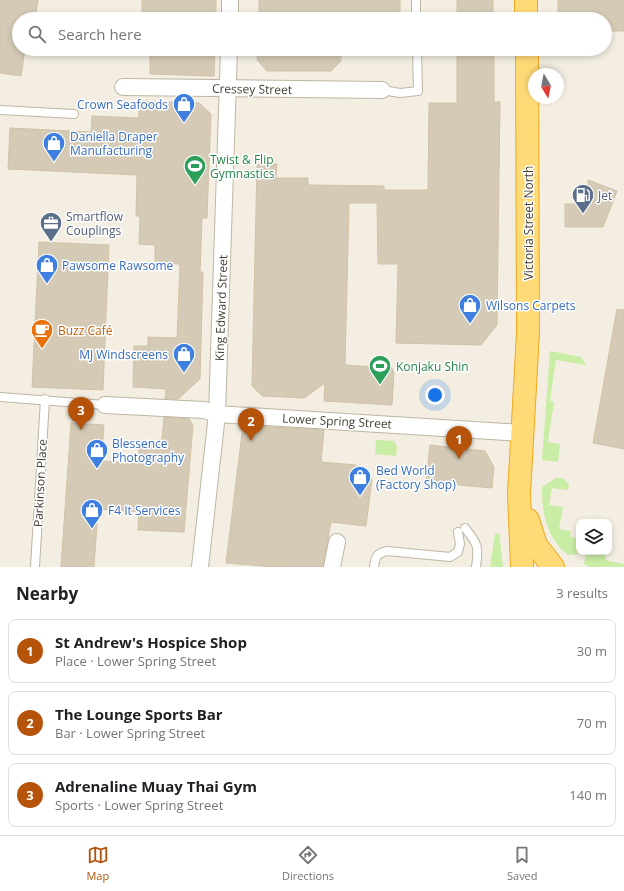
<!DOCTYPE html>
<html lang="en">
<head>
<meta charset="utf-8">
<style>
	:root { --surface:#fff; --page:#f6f6f6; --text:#202124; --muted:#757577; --line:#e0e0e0; --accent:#b45309 }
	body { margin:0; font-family:"Open Sans",sans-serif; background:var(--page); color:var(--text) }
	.controls { position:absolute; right:12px; bottom:12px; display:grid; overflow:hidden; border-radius:8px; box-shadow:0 2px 6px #0003 }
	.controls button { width:36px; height:36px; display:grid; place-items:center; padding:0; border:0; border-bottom:1px solid var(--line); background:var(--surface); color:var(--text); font:20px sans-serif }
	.compass { position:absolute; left:528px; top:68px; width:36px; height:36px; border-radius:50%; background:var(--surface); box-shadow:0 2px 6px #0003; rotate:170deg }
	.you { position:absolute; left:435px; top:395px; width:14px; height:14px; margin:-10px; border:3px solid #fff; border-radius:50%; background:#1a73e8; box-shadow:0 0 0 6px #1a73e833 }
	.badge { display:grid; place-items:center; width:26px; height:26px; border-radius:50%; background:var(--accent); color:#fff; font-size:13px; font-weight:700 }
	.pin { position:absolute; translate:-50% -33px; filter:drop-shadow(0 1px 2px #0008) }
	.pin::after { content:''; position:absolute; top:21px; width:14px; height:12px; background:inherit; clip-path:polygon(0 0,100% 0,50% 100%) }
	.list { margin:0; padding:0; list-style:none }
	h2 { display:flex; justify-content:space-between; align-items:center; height:52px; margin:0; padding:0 16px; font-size:17px }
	h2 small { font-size:13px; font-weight:400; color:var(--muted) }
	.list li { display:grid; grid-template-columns:26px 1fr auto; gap:12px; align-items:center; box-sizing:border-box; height:64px; margin:0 8px 8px; padding:0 8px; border:1px solid var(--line); border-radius:8px }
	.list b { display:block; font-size:15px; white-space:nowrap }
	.list p { margin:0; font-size:13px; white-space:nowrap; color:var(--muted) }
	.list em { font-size:13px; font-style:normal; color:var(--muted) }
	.icon { flex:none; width:22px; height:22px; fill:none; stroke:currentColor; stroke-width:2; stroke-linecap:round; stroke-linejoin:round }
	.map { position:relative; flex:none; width:624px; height:567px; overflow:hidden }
	.search { position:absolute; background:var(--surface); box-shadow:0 2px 6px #0003; left:12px; right:12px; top:12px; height:44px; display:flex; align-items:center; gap:10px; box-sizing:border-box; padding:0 14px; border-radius:22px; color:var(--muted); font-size:15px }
	.sheet { height:268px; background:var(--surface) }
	nav { display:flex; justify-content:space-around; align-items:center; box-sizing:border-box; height:56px; border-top:1px solid var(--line); background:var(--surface); font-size:11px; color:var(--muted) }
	nav a { display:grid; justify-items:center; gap:2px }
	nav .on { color:var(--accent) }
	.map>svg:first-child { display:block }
</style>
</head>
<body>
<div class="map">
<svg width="624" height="567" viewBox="0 0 624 567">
	<rect width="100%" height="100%" fill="#f3eee1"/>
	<!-- green -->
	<g fill="#c9eda4">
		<polygon points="550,351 581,357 586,365 556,360 550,401 554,402 548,442 560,444 558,462 542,460"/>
		<polygon points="376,440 394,441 397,447 396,456 375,454"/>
		<path d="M556,478H562L569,484L568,490L552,488L549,505L563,507L559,529L571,531L570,537L579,538V554L568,555C546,537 542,514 542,487Z"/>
		<polygon points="499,533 503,567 490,567 495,534"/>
		<polygon points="586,552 606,553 605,560 624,564 624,567 590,567 584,564"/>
	</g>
	<!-- building -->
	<g fill="#d4cab5" stroke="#d1c2a8">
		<polygon points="0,0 38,0 35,19 19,19 19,49 25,49 21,76 0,73"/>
		<rect x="142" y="0" width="74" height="19"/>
		<rect x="259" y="0" width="141" height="19"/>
		<rect x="457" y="0" width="36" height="19"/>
		<polygon points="558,0 624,0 624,31 605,31 605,19 558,19"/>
		<polygon points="150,49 215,49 214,76 150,74"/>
		<polygon points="258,49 341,49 341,61 331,71 267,71 257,60"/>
		<polygon points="457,49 494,49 494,102 500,102 497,325 481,345 396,343 398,264 378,264 377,203 349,203 345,365 392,368 394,373 392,405 324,401 325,383 304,398 262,396 252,386 257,164 277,164 276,178 308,178 308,185 384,186 384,190 428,190 429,103 457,103"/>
		<polygon points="139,101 199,103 211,114 207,218 202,218 200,272 203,272 200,379 178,399 165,399 166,389 133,387 134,346 148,346 148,337 177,338 180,264 155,263 155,245 139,244 140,216 136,216 137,175 8,169 10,128 91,132 92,116 139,118"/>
		<polygon points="588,180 617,191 603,227 565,227 565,204 589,204"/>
		<polygon points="39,242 109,245 103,390 32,387"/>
		<polygon points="617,309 624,310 624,449 593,443"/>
		<polygon points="164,417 189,419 193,425 184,532 138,530 139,512 98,509 94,567 61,567 71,423 104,425 101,461 138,464 139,447 149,447 150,441 162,441"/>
		<polygon points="252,426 324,430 321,462 356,465 355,477 372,479 366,526 331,522 323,567 275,567 226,563 242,434"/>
		<polygon points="430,445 485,451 494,467 492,488 426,482"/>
	</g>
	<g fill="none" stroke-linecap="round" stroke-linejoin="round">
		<!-- service casing -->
		<g stroke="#beb6a3" stroke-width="10">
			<g id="service">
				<polyline points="416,0 416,19"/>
				<polyline points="382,90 400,93 418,91 417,49"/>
				<polyline points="0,110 74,114"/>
				<polyline points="0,397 105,405"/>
				<path d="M465,528C478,544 479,547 476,567"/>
				<polyline points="35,567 45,399"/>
				<path d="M374,567C375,557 377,553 387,551L450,557L458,552L460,544L458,532"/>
			</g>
		</g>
		<!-- minor casing -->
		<g stroke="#beb6a3" stroke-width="18">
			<g id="minor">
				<polyline points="230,19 230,0"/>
				<polyline points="123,87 382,90"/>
				<polyline points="105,405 204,410 217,414 522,433"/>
				<polyline points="200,567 217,414 229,49"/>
				<polyline points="332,567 337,542"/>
			</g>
		</g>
		<!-- trunk casing -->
		<g stroke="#eeaa1f" stroke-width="24">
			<g id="trunk">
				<polyline points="526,0 526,19"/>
				<polyline points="528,520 536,545 553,567"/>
				<polyline points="522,567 519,494 528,333 527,49"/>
			</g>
		</g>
		<!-- service -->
		<use href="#service" stroke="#fff" stroke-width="8"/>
		<!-- minor -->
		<use href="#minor" stroke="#fff" stroke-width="16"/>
		<!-- trunk -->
		<use href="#trunk" stroke="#ffda77" stroke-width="22"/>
	</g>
	<!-- icons -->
	<defs>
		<g id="shop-pin" transform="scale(1.15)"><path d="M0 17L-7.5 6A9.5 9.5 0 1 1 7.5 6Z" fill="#3f7fe0" stroke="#fff"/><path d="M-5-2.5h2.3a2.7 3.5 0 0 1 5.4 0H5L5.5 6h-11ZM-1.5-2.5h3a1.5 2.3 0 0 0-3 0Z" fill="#fff"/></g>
		<g id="stadium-pin" transform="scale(1.15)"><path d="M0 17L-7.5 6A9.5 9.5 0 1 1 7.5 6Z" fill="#2e9e5b" stroke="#fff"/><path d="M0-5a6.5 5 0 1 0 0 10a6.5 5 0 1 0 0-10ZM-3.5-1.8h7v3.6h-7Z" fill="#fff"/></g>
		<g id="fuel-pin" transform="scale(1.15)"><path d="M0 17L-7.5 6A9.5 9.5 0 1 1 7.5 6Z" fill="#5c6f8a" stroke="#fff"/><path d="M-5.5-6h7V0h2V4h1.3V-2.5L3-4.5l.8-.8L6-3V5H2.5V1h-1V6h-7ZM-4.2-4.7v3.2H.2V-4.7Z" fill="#fff"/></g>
		<g id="office-pin" transform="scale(1.15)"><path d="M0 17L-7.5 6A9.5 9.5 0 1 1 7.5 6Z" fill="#5c6f8a" stroke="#fff"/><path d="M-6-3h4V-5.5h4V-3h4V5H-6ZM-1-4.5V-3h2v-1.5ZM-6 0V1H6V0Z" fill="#fff"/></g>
		<g id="cafe-pin" transform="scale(1.15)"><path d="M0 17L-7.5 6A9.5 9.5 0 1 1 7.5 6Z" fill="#e8710a" stroke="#fff"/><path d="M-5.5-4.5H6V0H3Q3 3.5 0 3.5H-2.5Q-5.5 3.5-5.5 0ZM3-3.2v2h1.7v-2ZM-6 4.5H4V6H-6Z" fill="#fff"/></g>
	</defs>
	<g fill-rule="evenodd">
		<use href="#shop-pin" x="184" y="104"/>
		<use href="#shop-pin" x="54" y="143"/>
		<use href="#stadium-pin" x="195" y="166"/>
		<use href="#fuel-pin" x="583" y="195"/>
		<use href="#office-pin" x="51" y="223"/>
		<use href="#shop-pin" x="47" y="265"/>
		<use href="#shop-pin" x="470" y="305"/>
		<use href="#cafe-pin" x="42" y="330"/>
		<use href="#shop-pin" x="184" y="354"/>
		<use href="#stadium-pin" x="380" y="366"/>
		<use href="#shop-pin" x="97" y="450"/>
		<use href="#shop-pin" x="360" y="477"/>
		<use href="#shop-pin" x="92" y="510"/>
	</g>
	<g text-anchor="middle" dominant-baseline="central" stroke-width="3" stroke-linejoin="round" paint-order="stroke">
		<!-- street labels -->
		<g font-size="12" fill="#443e31" stroke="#fff">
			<text transform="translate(252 89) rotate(1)">Cressey Street</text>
			<text transform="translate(528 223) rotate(-90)">Victoria Street North</text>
			<text transform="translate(221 308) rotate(-88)">King Edward Street</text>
			<text transform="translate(337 421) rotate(3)">Lower Spring Street</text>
			<text transform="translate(40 483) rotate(-87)">Parkinson Place</text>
		</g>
		<!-- shop labels -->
		<g font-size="12" fill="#366cbe" stroke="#fff" text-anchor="start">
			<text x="168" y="104" text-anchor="end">Crown Seafoods</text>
			<text x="70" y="136">Daniella Draper<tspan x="70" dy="14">Manufacturing</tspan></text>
			<text x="62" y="265">Pawsome Rawsome</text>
			<text x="486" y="305">Wilsons Carpets</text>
			<text x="168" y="354" text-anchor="end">MJ Windscreens</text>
			<text x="112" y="443">Blessence<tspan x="112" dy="14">Photography</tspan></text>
			<text x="376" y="470">Bed World<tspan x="376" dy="14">(Factory Shop)</tspan></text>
			<text x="108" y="510">F4 It Services</text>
		</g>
		<!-- leisure labels -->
		<g font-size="12" fill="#27864d" stroke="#fff" text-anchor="start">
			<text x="210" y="159">Twist &amp; Flip<tspan x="210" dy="14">Gymnastics</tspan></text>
			<text x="396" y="366">Konjaku Shin</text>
		</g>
		<!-- service labels -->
		<g font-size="12" fill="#4e5e75" stroke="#fff" text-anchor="start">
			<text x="598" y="195">Jet</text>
			<text x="66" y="216">Smartflow<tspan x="66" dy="14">Couplings</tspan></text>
		</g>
		<!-- food labels -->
		<g font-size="12" fill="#c56008" stroke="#fff" text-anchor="start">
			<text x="58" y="330">Buzz Café</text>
		</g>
	</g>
</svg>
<div class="controls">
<button><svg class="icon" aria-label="layers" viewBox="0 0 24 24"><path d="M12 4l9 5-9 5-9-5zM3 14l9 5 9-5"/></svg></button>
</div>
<svg class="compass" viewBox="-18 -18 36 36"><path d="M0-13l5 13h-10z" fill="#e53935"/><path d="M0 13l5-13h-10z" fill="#757577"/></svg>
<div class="you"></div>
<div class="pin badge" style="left:459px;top:459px">1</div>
<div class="pin badge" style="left:251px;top:441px">2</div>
<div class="pin badge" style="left:81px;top:430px">3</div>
<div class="search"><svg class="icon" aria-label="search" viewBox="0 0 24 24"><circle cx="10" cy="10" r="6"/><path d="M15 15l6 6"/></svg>Search here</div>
</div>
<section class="sheet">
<h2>Nearby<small>3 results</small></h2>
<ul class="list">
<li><span class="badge">1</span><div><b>St Andrew's Hospice Shop</b><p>Place · Lower Spring Street</p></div><em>30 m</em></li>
<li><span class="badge">2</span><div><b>The Lounge Sports Bar</b><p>Bar · Lower Spring Street</p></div><em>70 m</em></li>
<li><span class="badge">3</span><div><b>Adrenaline Muay Thai Gym</b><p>Sports · Lower Spring Street</p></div><em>140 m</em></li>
</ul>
</section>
<nav>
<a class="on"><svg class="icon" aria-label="map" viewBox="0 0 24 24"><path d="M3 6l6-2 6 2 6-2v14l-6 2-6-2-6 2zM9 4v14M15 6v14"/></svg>Map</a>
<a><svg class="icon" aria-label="directions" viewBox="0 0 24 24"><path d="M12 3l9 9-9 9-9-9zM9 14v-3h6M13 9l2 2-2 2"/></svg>Directions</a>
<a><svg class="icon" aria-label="saved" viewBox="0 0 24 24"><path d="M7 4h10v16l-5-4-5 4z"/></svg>Saved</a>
</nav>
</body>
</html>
